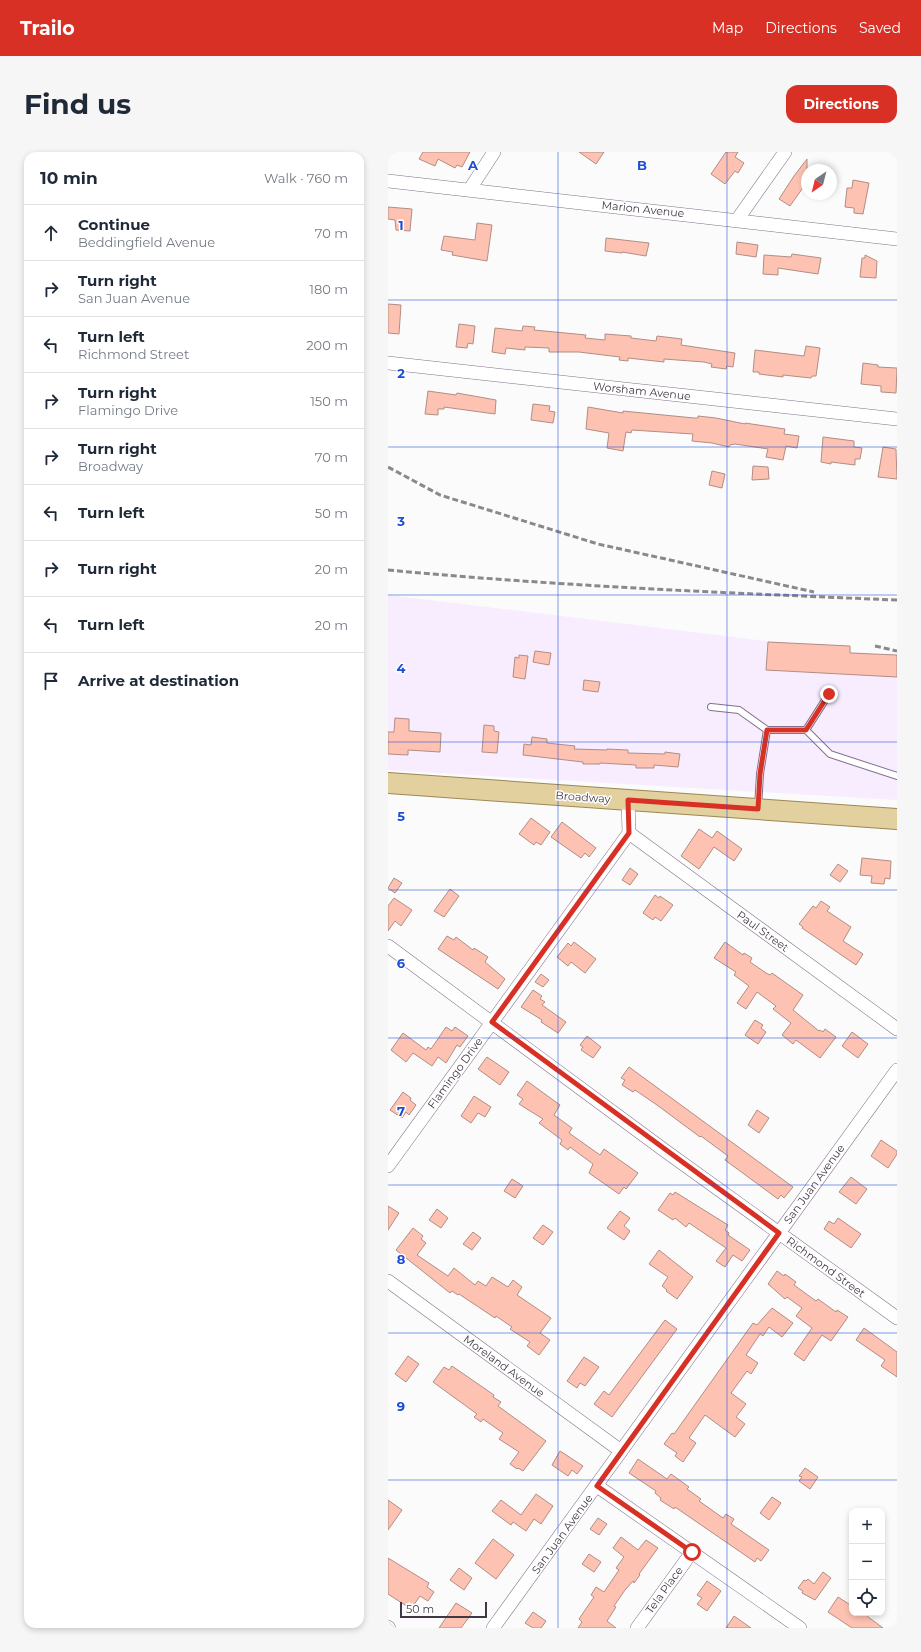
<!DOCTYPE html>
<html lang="en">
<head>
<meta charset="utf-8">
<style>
	:root { --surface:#fff; --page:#f6f6f7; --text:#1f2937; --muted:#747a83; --line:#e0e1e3; --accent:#d93025 }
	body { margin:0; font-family:Montserrat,sans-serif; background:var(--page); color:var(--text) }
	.controls { position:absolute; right:12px; bottom:12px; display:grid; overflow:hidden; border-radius:8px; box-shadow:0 2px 6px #0003 }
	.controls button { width:36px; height:36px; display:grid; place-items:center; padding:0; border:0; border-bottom:1px solid var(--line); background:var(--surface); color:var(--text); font:20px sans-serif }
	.compass { position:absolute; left:413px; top:12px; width:36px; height:36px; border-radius:50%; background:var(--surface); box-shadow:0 2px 6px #0003; rotate:215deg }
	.scale { position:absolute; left:12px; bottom:10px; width:87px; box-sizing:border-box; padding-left:4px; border:2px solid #413844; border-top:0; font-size:11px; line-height:14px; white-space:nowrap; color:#413844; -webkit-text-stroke:3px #fff; paint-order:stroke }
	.stop { position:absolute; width:12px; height:12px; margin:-9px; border:3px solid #d93025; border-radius:50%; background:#fff }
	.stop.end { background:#d93025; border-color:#fff; box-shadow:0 1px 4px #0008 }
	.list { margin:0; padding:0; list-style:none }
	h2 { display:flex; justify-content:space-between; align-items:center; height:52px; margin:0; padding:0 16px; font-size:17px }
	h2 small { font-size:13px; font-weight:400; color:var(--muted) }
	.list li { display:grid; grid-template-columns:26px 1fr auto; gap:12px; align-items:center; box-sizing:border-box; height:56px; padding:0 16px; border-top:1px solid var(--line) }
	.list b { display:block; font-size:15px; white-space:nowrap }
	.list p { margin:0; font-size:13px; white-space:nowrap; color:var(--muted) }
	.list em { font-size:13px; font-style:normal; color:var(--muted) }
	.icon { flex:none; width:22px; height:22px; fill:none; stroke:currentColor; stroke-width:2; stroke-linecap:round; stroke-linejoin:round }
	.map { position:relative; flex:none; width:509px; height:1476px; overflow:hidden; border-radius:12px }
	header { display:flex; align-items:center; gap:24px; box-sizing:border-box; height:56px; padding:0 20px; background:var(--accent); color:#fff }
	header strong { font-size:19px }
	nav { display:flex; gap:22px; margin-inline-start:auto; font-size:14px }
	.intro { display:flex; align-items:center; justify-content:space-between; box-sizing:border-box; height:96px; padding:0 24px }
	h1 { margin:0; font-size:28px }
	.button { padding:10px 18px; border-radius:12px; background:var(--accent); color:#fff; font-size:14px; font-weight:700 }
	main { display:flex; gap:24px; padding:0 24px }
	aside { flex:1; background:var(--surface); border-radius:12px; box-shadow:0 2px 6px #0003 }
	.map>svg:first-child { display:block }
</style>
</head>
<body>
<header>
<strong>Trailo</strong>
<nav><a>Map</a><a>Directions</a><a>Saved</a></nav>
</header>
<div class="intro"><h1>Find us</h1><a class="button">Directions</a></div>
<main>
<aside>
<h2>10 min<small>Walk · 760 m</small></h2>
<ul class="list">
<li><svg class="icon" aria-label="ahead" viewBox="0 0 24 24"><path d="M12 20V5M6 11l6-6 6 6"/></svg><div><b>Continue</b><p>Beddingfield Avenue</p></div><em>70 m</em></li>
<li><svg class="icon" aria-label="right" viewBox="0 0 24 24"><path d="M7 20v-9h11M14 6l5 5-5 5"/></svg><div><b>Turn right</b><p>San Juan Avenue</p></div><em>180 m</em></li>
<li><svg class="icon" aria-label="left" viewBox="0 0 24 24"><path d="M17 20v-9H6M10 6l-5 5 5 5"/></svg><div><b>Turn left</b><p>Richmond Street</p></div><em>200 m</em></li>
<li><svg class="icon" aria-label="right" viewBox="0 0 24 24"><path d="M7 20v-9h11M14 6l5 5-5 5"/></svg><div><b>Turn right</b><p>Flamingo Drive</p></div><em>150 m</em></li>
<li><svg class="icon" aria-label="right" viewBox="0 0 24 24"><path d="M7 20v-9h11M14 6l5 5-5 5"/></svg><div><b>Turn right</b><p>Broadway</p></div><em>70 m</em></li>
<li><svg class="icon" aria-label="left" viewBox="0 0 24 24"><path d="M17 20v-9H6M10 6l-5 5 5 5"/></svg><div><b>Turn left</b></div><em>50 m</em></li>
<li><svg class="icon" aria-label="right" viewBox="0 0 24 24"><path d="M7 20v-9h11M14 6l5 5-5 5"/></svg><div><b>Turn right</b></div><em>20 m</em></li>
<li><svg class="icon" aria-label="left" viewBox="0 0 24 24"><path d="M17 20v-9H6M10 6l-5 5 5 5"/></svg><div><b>Turn left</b></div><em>20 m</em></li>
<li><svg class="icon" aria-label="arrive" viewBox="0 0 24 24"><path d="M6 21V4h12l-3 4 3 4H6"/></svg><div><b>Arrive at destination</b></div></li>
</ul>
</aside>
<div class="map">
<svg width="509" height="1476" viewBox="0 0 509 1476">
	<rect width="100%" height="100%" fill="#fbfbfb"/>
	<!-- industrial -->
	<polygon fill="#f7edfe" points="0,443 509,505 509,648 0,618"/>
	<!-- building -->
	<g fill="#fec2b3" stroke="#b28d84">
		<polygon points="35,0 82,0 74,15 69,13 67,16 50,7 47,14 31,7"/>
		<polygon points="191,0 216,0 208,12"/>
		<polygon points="338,0 350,0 347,5 356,11 350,21 347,19 337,32 323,22"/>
		<polygon points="419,7 419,30 402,54 391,47 406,24"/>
		<polygon points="465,28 481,31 475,62 466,61 466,56 457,55 459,36 464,36"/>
		<polygon points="0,55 24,57 22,79 8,78 7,68 0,67"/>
		<polygon points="89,71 104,73 99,109 64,103 65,100 53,98 56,84 87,88"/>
		<polygon points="218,86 261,91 258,104 234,100 234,101 217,99"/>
		<polygon points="349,90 370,93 368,105 348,102"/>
		<polygon points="404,102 433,106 430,122 390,116 390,123 375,122 376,103 403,105"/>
		<polygon points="477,103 489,109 488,126 472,125 474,106 477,106"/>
		<polygon points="0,152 13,153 11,182 0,181"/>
		<polygon points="71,172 87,174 85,192 80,191 79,196 68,195"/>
		<polygon points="135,174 147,175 146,178 198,183 197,186 217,188 217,182 243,184 243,186 268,189 269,184 294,187 293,193 347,201 345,215 339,214 338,217 323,215 324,212 316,210 276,207 276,210 240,206 240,209 231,208 232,205 191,200 161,200 161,196 137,195 137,198 118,196 117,202 104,200 107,176 134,179"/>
		<polygon points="418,194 432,196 428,224 424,224 423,226 395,223 395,225 371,222 371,220 365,220 367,198 416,204"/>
		<polygon points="475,211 490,213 490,215 509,216 508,241 493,240 493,234 473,232"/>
		<polygon points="40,239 68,243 69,241 108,248 107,262 56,255 56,257 50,257 50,263 37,262"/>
		<polygon points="145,252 162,254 161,259 167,260 165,271 143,268"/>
		<polygon points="200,255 235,261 235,259 306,266 310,266 310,264 328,266 357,272 357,271 397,277 396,282 411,284 409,296 398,294 395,308 378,305 380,297 347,292 342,293 341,295 324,291 304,289 305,282 244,278 243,281 238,280 235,299 219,296 221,281 198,277"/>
		<polygon points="435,285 466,289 466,295 474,296 472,307 467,307 467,313 443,310 443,312 433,310"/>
		<polygon points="495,295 508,297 509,327 490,325"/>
		<polygon points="365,314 380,315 381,327 364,328"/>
		<polygon points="324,319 337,322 334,336 321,333"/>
		<polygon points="380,490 462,494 462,501 509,503 509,525 378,518"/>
		<polygon points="147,499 163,501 161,513 145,510"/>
		<polygon points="131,503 140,504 137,527 125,525 127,505 131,506"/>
		<polygon points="196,528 212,530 210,540 195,538"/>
		<polygon points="7,566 21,567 21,579 53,581 52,600 20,598 20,603 0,602 0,580 6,580"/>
		<polygon points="96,573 106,574 106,579 111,580 109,601 94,600"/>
		<polygon points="144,585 159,587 159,591 187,594 186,597 219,598 219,597 240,598 240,601 277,602 277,600 292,602 290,615 266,613 266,616 248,616 248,613 212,611 212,612 195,612 195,610 135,603 136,592 143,593"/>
		<polygon points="143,666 162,680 153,693 148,690 146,693 131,682"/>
		<polygon points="174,670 208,696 201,705 197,701 193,706 163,685"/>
		<polygon points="311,677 324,686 329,679 354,697 346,709 326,695 311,717 293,704"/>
		<polygon points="474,706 503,709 502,727 497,726 496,732 483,731 484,724 472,723"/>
		<polygon points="450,712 460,719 452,730 442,723"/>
		<polygon points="242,716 250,722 242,733 234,728"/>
		<polygon points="6,726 14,731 7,741 0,736"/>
		<polygon points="62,737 71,744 56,765 46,759"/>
		<polygon points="267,743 271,746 272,744 285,753 273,769 267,765 265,768 255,761"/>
		<polygon points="6,746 24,758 13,774 7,769 0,779 0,754"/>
		<polygon points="433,749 442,755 439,759 463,775 455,789 475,802 468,813 414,776 415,775 411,772 425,754 428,756"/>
		<polygon points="59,784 66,788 68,785 85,798 86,796 100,805 97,810 117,827 110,837 50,797"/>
		<polygon points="186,790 208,807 197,821 183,810 180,814 169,805 180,791 183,794"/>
		<polygon points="337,790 355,803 356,801 364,806 362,810 378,821 382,823 384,821 415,843 405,858 431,879 432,878 435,880 437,877 448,885 432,906 408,888 405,892 394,883 403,871 385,857 388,854 369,840 358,857 349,851 361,834 346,823 348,820 326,806"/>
		<polygon points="153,822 161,828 155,835 147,830"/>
		<polygon points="145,838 154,844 152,847 157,850 154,853 178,870 170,881 153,870 154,868 133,855"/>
		<polygon points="367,868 375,873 373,876 378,880 370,892 357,883"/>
		<polygon points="58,875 64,879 67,875 80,884 72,895 69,893 58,911 50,905 44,914 25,901 18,910 3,898 15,881 38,898 40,895 43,897"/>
		<polygon points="464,880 480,892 470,906 454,894"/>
		<polygon points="199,884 213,895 205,906 193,898 195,895 192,893"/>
		<polygon points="99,905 121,920 112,933 90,917"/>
		<polygon points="241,915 405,1035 396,1046 393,1043 390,1047 337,1008 340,1004 313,984 312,985 269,953 247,938 245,940 234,933 237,928 233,926"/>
		<polygon points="139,929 172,953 166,963 184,976 181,981 212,1003 216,997 250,1021 238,1037 236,1035 231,1042 201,1021 205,1012 182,995 180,998 172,992 174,988 151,971 155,967 131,952 135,947 129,943"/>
		<polygon points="15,940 23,946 22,948 28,953 21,963 18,960 14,966 2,958"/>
		<polygon points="86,944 103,955 97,965 90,961 83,971 73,964"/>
		<polygon points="369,958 381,966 371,981 360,973"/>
		<polygon points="493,988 509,999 509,1002 500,1016 483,1004"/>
		<polygon points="463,1025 479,1037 468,1052 451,1040"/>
		<polygon points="124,1027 135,1034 127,1046 116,1039"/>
		<polygon points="287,1040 340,1073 337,1078 341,1081 340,1083 362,1098 354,1109 345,1103 337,1115 328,1109 338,1096 301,1071 298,1075 287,1066 285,1068 270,1058 282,1041 285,1043"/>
		<polygon points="0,1054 11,1061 0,1078"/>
		<polygon points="49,1057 60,1066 53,1076 41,1068"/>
		<polygon points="232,1059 242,1066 236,1074 242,1079 236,1088 219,1076"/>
		<polygon points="450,1066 473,1082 463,1096 436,1077 441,1069 446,1072"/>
		<polygon points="155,1073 165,1080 155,1093 145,1086"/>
		<polygon points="25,1076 35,1084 33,1087 38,1091 29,1103 60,1124 66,1116 87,1133 90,1129 98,1134 104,1125 120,1135 125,1128 134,1135 129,1143 163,1166 152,1181 162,1188 151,1203 139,1194 142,1190 122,1177 124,1175 108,1164 107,1166 71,1142 70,1143 64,1139 62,1141 8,1098"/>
		<polygon points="85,1080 93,1086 84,1098 75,1092"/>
		<polygon points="271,1098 305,1125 289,1147 278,1139 279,1138 274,1134 280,1125 261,1112"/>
		<polygon points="389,1119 396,1124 397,1122 408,1130 406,1133 428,1149 430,1147 448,1160 449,1158 460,1165 443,1189 434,1183 416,1209 406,1202 424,1176 408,1164 414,1156 399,1145 397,1147 380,1132"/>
		<polygon points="384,1156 405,1171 394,1185 381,1175 375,1184 372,1182 358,1203 370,1211 363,1222 359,1219 343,1241 358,1252 348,1265 357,1272 347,1285 317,1263 301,1286 308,1291 295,1310 287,1304 289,1301 276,1292 284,1281 286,1282 365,1171 369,1173"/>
		<polygon points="277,1168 289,1177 224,1265 206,1252 216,1239 221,1243"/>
		<polygon points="476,1176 509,1200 509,1225 493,1214 497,1208 468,1188"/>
		<polygon points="20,1204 31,1212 18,1230 7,1222"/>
		<polygon points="196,1205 211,1215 197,1234 192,1231 189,1236 179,1229"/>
		<polygon points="64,1214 106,1243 105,1245 113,1250 110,1254 158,1289 135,1319 130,1316 129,1317 122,1312 131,1300 111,1287 115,1281 95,1267 93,1270 86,1265 89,1262 45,1230 56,1215 61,1218"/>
		<polygon points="172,1299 195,1314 189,1322 184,1318 180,1324 164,1313"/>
		<polygon points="250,1307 279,1327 283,1322 301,1335 299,1337 313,1347 311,1349 335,1366 338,1362 346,1367 343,1372 381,1398 373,1409 369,1406 367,1410 287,1355 286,1357 272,1348 273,1346 267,1341 268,1339 241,1321"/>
		<polygon points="417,1316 430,1325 422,1337 411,1329 414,1325 411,1324"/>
		<polygon points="148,1342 165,1354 153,1372 146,1367 138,1379 125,1370 123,1373 104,1359 113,1348 133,1363"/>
		<polygon points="384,1345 393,1351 381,1368 372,1361"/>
		<polygon points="0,1348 14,1358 0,1378"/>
		<polygon points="210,1366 219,1372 211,1383 202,1377"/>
		<polygon points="233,1385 250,1398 258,1388 270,1396 251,1422 252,1423 246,1431 245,1429 237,1438 226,1454 228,1455 219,1469 228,1476 190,1476 194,1470 191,1467 206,1445 203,1443 208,1435 216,1440 231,1418 228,1416 236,1405 225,1396"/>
		<polygon points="105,1387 126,1403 108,1427 87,1411"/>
		<polygon points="201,1402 213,1410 206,1420 194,1412"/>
		<polygon points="0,1406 41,1431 39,1435 46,1440 40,1449 32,1444 23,1457 0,1442"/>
		<polygon points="71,1416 84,1426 76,1438 62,1428"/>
		<polygon points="435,1420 443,1426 427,1448 414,1441 415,1439 410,1436 416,1428 418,1429 420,1427 426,1432"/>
		<polygon points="319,1429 333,1439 319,1459 309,1452 314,1446 309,1443"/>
		<polygon points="450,1445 464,1454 464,1461 475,1461 495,1476 464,1476 440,1460"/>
		<polygon points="68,1451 84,1461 73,1476 51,1476"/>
		<polygon points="145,1460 158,1469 153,1476 145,1476 137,1471"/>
		<polygon points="346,1464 363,1476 338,1476"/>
	</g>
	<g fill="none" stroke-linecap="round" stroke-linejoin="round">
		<!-- lane casing -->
		<g stroke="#84708b" stroke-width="8">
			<g id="lane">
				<polyline points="323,555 351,558 379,578"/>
				<polyline points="418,578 442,602 509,624"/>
				<polyline points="370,656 372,622 379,578 418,578 441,542"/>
			</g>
		</g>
		<!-- street casing -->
		<g stroke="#84708b" stroke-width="14">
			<g id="street">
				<polyline points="0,29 509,87"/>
				<polyline points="82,37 106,0"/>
				<polyline points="349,68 397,0"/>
				<polyline points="0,211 509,267"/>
				<polyline points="241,681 509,877"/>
				<polyline points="0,794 276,998 509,1166"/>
				<polyline points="0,1014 241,681 240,648"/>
				<polyline points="0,1129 233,1299"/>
				<polyline points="209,1334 412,1476"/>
				<polyline points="0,1475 1,1476"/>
				<polyline points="105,1476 509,918"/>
				<polyline points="249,1476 304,1400"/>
			</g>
		</g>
		<!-- primary casing -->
		<g stroke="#9d8756" stroke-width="22">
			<polyline id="primary" points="0,631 509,667"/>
		</g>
		<!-- lane -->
		<use href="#lane" stroke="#fff" stroke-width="6"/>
		<!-- street -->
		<use href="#street" stroke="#fff" stroke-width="13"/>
		<!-- primary -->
		<use href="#primary" stroke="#e2d09f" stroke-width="20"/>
		<!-- rail -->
		<g stroke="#8c868d" stroke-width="3" stroke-dasharray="6 3" stroke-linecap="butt">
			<polyline points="0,315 52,343 210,392 426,440"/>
			<path d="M0,418C169,434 339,441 509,448"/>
			<polyline points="487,494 509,499"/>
		</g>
	</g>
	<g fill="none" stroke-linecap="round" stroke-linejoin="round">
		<!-- route -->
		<polyline stroke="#d93025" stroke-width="5" points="304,1400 209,1334 391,1081 104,870 241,681 240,648 370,657 372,622 379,578 418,578 441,542"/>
	</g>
	<!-- grid -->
	<path fill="none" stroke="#1d4ed8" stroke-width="1" stroke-opacity="0.55" d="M170,0V1476M339,0V1476M0,148H509M0,295H509M0,443H509M0,590H509M0,738H509M0,886H509M0,1033H509M0,1181H509M0,1328H509"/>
	<g text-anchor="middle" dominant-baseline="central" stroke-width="3" stroke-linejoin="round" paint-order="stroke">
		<!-- street labels -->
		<g font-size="11" fill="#413844" stroke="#fff">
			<text transform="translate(255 57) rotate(6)">Marion Avenue</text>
			<text transform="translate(254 239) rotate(6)">Worsham Avenue</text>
			<text transform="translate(195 645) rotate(4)">Broadway</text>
			<text transform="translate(375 779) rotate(36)">Paul Street</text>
			<text transform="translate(67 921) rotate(-54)">Flamingo Drive</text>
			<text transform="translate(426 1032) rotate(-54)">San Juan Avenue</text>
			<text transform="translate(438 1115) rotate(36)">Richmond Street</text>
			<text transform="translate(116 1214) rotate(36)">Moreland Avenue</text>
			<text transform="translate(174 1382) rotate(-54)">San Juan Avenue</text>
			<text transform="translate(276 1438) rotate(-54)">Tela Place</text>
		</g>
	</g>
	<g font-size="13" text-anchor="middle" font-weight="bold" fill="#1d4ed8" stroke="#fff" stroke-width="3" stroke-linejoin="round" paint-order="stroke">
		<text x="85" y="18">A</text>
		<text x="254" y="18">B</text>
		<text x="13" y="78">1</text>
		<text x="13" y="226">2</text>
		<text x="13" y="374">3</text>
		<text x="13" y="521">4</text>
		<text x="13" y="669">5</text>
		<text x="13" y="816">6</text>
		<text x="13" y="964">7</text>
		<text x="13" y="1112">8</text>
		<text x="13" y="1259">9</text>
	</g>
</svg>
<div class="controls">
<button>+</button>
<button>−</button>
<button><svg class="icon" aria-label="locate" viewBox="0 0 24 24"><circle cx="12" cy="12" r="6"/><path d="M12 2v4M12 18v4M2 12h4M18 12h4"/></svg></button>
</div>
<svg class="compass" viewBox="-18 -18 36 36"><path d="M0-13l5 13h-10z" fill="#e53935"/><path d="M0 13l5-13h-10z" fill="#747a83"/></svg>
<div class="scale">50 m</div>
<div class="stop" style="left:304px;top:1400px"></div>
<div class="stop end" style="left:441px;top:542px"></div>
</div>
</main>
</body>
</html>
